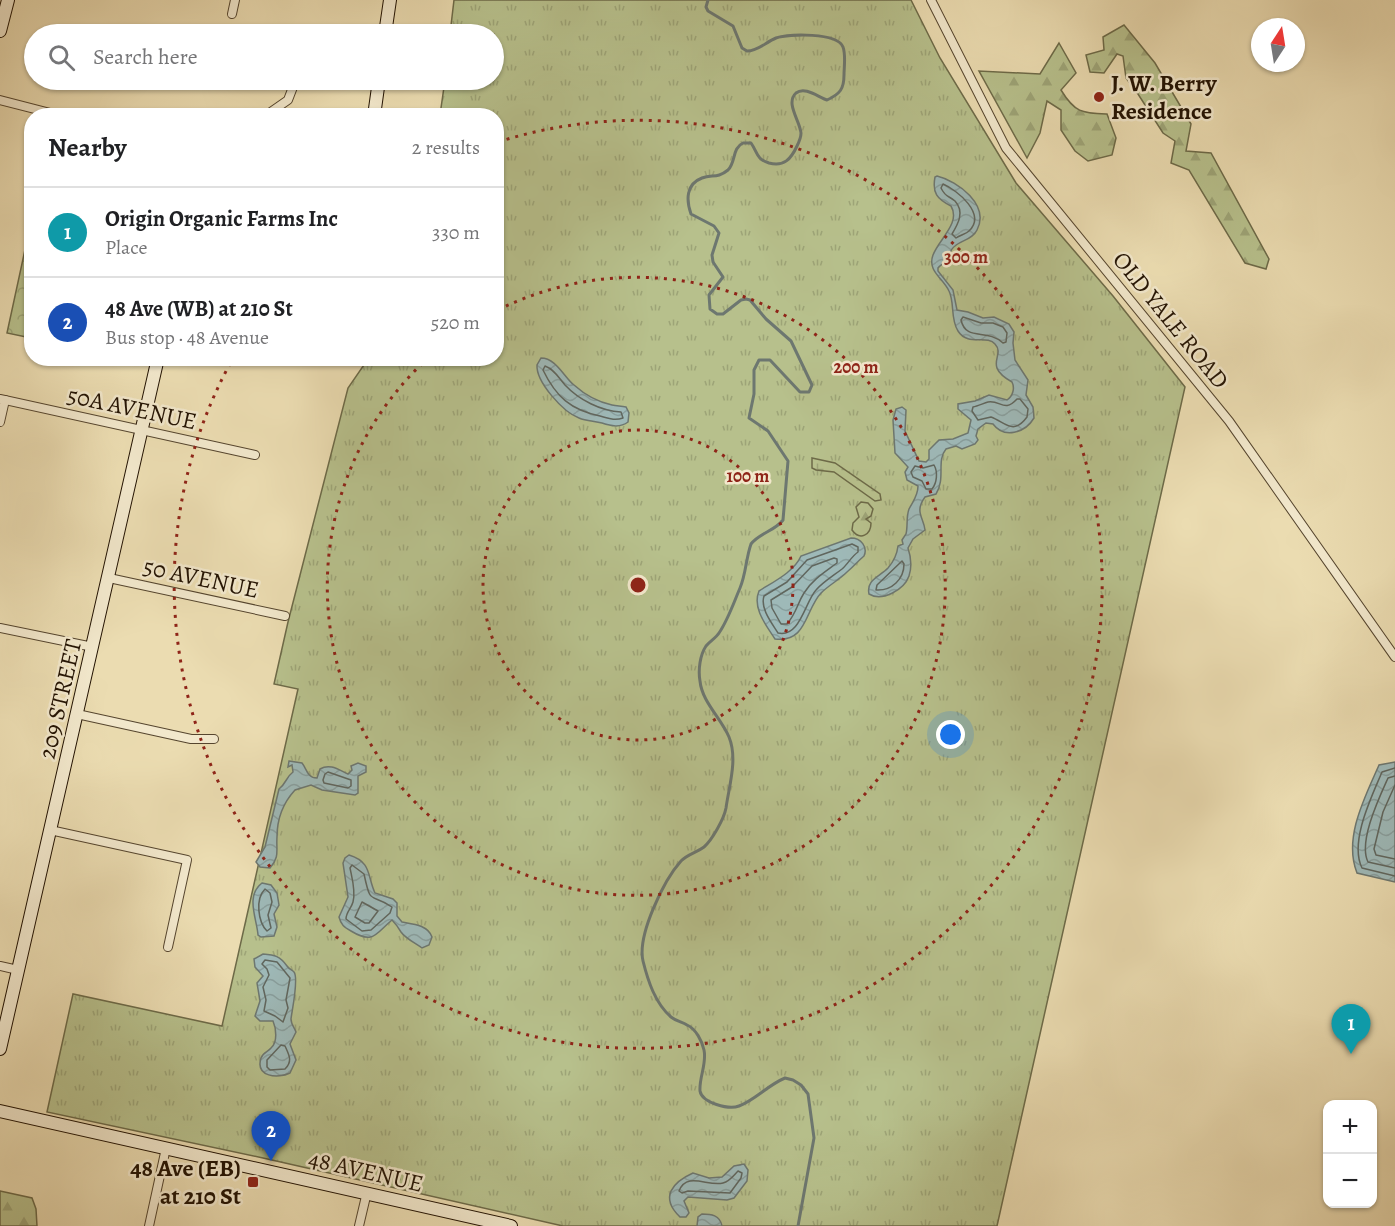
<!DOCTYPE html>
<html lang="en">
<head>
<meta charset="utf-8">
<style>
	:root { --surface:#fff; --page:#f2f2f2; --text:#202124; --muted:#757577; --line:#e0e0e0; --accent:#8f2418 }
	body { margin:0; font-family:Alegreya,serif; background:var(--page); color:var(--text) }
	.controls { position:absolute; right:18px; bottom:18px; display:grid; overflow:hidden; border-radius:12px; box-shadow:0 2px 4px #0004 }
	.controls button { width:54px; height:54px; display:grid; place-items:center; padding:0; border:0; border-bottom:2px solid var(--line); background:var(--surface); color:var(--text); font:30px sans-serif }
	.compass { position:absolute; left:1251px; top:18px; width:54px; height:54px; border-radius:50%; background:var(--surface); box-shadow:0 2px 4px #0004; rotate:12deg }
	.you { position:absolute; left:951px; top:735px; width:21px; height:21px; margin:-15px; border:4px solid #fff; border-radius:50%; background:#1a73e8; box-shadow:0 0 0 9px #1a73e833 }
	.badge { display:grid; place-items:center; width:39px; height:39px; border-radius:50%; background:var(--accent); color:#fff; font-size:20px; font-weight:700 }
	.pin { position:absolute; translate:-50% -50px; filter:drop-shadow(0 2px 3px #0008) }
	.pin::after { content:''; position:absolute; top:32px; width:21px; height:18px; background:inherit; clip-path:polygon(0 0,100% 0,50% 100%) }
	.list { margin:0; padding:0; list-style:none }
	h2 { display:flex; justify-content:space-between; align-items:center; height:78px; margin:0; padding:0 24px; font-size:26px }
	h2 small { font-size:20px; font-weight:400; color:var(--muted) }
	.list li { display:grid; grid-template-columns:39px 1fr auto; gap:18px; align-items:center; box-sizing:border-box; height:90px; padding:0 24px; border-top:2px solid var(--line) }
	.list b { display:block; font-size:22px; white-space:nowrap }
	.list p { margin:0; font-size:20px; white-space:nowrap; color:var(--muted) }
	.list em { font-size:20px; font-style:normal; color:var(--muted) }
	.icon { flex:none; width:33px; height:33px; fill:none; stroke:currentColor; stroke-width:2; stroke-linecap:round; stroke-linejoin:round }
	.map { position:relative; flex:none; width:1395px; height:1226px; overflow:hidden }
	.search { position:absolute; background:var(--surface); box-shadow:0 2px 4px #0004; left:24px; top:24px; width:480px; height:66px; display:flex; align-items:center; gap:15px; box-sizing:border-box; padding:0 21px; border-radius:33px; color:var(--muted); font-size:22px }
	.panel { position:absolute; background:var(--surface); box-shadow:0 2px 4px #0004; left:24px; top:108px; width:480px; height:258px; border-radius:24px }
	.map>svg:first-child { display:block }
</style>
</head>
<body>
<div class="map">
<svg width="1395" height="1226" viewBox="0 0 1395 1226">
	<defs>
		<pattern id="grass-tufts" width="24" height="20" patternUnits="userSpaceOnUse" patternTransform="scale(1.5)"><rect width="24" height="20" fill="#b7c08c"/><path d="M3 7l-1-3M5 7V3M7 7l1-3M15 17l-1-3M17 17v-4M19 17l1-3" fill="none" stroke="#9da477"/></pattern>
		<pattern id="forest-firs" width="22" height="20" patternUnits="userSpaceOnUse" patternTransform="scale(1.5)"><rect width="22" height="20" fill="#b7c08c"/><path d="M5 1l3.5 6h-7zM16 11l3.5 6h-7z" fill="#9da477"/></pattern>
		<pattern id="wetland-marsh" width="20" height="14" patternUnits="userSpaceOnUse" patternTransform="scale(1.5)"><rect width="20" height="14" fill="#b7c08c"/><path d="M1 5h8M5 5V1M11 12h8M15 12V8" fill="none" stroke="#9da477"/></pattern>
		<pattern id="park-crowns" width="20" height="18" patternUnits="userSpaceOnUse" patternTransform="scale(1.5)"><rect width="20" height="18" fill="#b7c08c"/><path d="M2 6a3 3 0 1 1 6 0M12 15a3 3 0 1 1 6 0" fill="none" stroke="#9da477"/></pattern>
		<pattern id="water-waves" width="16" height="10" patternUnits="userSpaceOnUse" patternTransform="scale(1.5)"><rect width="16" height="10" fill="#9eb9b8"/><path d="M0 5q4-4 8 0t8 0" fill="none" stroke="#889e9d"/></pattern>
	</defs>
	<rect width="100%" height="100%" fill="#ebdcb1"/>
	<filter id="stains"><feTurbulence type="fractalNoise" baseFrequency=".00333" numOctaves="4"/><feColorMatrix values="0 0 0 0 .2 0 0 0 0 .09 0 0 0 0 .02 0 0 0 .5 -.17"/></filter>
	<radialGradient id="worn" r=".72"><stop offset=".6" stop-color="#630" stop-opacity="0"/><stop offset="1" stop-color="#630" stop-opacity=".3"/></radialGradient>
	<!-- grass -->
	<polygon fill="url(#grass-tufts)" stroke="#6d6a48" stroke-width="1.5" points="454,0 911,0 940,58 1016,183 1113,296 1185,387 997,1226 563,1226 263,1158 47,1112 73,994 222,1026 298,689 274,684 288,622 348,388 368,359 496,358 496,116 440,115 445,80 494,80 494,34 450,34"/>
	<!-- forest -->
	<g fill="url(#forest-firs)" stroke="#6d6a48" stroke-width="1.5">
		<polygon points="1124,25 1155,63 1191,124 1186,151 1211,153 1269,259 1266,269 1245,263 1189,170 1171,163 1175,141 1163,133 1138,94 1126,78 1123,56 1117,54 1104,73 1090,72 1086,55 1104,50 1103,37"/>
		<path d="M1059,43L1076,73L1061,90C1075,113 1082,113 1107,114L1116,138L1112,155L1088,161L1075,151L1061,130V110L1047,101L1040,133L1027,158L979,71L1040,74Z"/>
		<path d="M861,502L868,503L873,509L871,516L866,519L871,523C871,535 860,541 852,530L853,523L859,517L856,507Z"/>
		<polygon points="0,1191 32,1198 36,1209 37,1226 0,1226"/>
	</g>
	<!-- wetland -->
	<polygon fill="url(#wetland-marsh)" stroke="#6d6a48" stroke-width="1.5" points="812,458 835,463 880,494 881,500 875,501 834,472 816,470 812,468"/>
	<!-- park -->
	<polygon fill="url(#park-crowns)" stroke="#6d6a48" stroke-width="1.5" points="31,222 32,338 31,338 7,333"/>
	<!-- water -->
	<g fill="url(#water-waves)" stroke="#6d7770" stroke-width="1.5">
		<path d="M937,176C958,181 990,205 977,230C973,239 962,240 955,246C949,250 950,257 945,262C943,264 940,265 938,268V271L953,290L957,310L968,312L983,318L994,317L1009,324L1014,332L1013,343L1015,360L1028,380L1026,395L1033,407L1034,418C1025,433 1004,439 993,424L986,423L978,429L976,436L978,440L975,444L962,449L956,446L946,449C936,461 946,478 936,494L925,497C914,512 924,518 925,530L913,539L908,548C911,557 912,567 909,576C904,590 882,602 869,594C866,580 879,577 888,568C894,561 897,555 898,546L903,544L902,540L906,534C908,526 906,517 909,509C913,501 918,496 918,486L907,480L905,472L908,467L895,453L893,420L896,409L902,407L906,410L905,431L919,461L926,462L929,459V450L939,440L953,439L968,433L971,420L958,409V404L975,401L989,395L1007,400C1013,396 1015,388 1012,382C982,365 1006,356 995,344C987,334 968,347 958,331C950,319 955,303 949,291C943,278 927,271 933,255C939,239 961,223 951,206C937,199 932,193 935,177Z"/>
		<path d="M541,358C556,358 564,377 574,385C584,394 598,402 612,405C617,406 621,406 626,407L629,413L628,422C620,428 611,426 602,423C594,421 586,421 579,418C563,412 536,382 537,365Z"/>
		<path d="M851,538C861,538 868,547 864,556C858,561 853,567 847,572C839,580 829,585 821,593C805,610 807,643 775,639C766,625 752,608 759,591C773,582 794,572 801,556Z"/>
		<path d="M289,761L302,763C307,769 307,778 317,778L320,769C330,763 339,770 348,774L352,770L351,766L358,763L366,766V772L358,776V793L355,795L322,790L311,785L295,790C283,803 277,819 277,837C276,850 280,857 270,868L260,867L256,862L265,847L279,789C286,784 286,777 293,772L292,765L288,767Z"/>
		<path d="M1395,762V882L1357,873C1343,838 1365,797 1379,765Z"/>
		<path d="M349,855C372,862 367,876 375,893L393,899L397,903V916L402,922C413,924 428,925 432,937L429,945L422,948C415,943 405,938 401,932C398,927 396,924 392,920C376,933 374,945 351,931C344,927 341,925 339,917L348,897L343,863L345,858Z"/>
		<path d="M262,883L271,885L277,893L279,905L274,914L277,927L274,936L261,937L258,935C257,919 245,896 262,883Z"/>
		<path d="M263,954C275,955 280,956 287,966C289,969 292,970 294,972C299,978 292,1010 291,1019C291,1024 294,1027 296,1032L290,1044L296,1060L290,1073C278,1079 255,1077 261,1058C263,1052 268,1052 271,1048C278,1042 276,1028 273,1021H260L255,1016L260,1001L257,983L263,976L255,967L254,959Z"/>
		<path d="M744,1164L748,1170L747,1181L734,1198L727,1200L688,1197L684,1201L689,1213L686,1217H680C659,1197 673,1182 693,1173L709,1178L722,1177L734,1166Z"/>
		<path d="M702,1214C711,1214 720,1215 722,1226H697L698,1217Z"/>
	</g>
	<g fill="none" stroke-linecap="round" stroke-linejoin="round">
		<!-- shore -->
		<g stroke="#60665e" stroke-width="1.5">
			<path d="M943,184C957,190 987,214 969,231C966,234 960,235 956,238L952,234C958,224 965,212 955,201C948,195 946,198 941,188Z"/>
			<path d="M963,317L981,323H993L1003,327L1007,333L1006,342L1003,343C987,328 966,342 961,320Z"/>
			<path d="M545,366C554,369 559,378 565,385C579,400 601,411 621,412L623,418C614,421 608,418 600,416C571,410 556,397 543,370Z"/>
			<path d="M1017,399H1020L1028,409L1027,417C1013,436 1005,422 991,417L978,420L972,411L973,407C978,406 984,403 988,402C1001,400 1004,413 1017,399Z"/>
			<path d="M934,465C938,472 937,483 932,489H926L922,481L913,477L911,472L915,466L923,468Z"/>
			<path d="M852,544L858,547V552C851,557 848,564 842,569C833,576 823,582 816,590C805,602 800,638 778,633C771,622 760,608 764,596L787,582L807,560Z"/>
			<path d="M834,558L837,559V563C825,572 812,580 804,593C797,604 797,612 787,624H781L772,608L771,600L792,587L812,566Z"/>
			<path d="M902,561L904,564C904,579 892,591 876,590L877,585Z"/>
			<path d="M1395,768L1382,772C1372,796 1349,842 1362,868L1395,876"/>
			<polygon points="328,772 351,780 351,786 348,788 324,783 323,780 325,774"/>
			<path d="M1395,776L1388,778C1379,798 1358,842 1368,862L1395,868"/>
			<polyline points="1395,785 1383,812 1374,849 1376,855 1395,859"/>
			<path d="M352,865L364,874C371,907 370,892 392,907L390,913L371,930L362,931L346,919C346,912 351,909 353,902C356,891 352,878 350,868Z"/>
			<path d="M265,889L270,893L272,902L268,915L271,928L267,931C258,922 255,899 265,889Z"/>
			<polygon points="362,902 378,911 369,923 365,923 355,917"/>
			<polygon points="265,960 277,962 290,978 286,1000 288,1008 283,1022 275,1016 264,1011 266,1000 263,987 269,975 267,969 262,964"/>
			<path d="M281,1045L285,1046C289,1055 293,1061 285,1069L270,1070L267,1067V1060Z"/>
			<path d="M738,1171L742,1173L741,1178L730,1193L688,1191L682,1193L679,1191C687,1171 708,1187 723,1183C730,1181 733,1176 738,1171Z"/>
		</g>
		<!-- stream -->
		<path stroke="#6d7770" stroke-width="3" d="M708,0L706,7L708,11L733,26L742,48L747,51C758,51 766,42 776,38C789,34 837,32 843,47C846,55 844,67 844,75C844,89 840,94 827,100C818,97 805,86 796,93C785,103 800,121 801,133C801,138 799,142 797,146C791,159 784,167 769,163C756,159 758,153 751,143H743C732,148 736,162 728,170C717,179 712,174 702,178C686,184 686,200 691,214L714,226L719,233L712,255L713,262L723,277L709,295L710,309L717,314H723L741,300L746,299L750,300L766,319L791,341L812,385L809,392H800L770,360H759L754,370V394L749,418L768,431L788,461L783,520C775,531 759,533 751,544C746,558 746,574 740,588C734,602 728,620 719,633C716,638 710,641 706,646C700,655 698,670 700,681C702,702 721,718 729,737C738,759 729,786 726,808C724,819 712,840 704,847C696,853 688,854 681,861C664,880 637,935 643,961C648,981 655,1003 671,1017C676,1021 682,1022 687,1025C696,1029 702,1041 704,1050C707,1064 699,1077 700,1091C702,1103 729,1110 739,1106C755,1100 768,1085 785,1078L793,1080L801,1085L808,1094L814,1138L798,1226"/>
		<!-- street casing -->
		<g stroke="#55452e" stroke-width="10">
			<g id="street">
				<polyline points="931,0 1006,148 1229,421 1395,657"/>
				<polyline points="232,14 235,0"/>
				<polyline points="0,100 62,116"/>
				<polyline points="265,116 288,100 293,87"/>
				<polyline points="0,399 255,455"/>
				<polyline points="0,422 5,400"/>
				<polyline points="109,578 285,616"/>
				<polyline points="0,628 93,647"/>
				<polyline points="77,714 191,739 214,739"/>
				<polyline points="50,830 187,860 168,947"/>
				<polyline points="0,966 18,970"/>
				<polyline points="149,1226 166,1148"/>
				<polyline points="359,1226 367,1192"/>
			</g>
		</g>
		<!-- secondary casing -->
		<g stroke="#231303" stroke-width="14">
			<g id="secondary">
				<polyline points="0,31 8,0"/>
				<polyline points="385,34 390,0"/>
				<polyline points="374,116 379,80"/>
				<polyline points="0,1049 158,358"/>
				<polyline points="0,1111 511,1226"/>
			</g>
		</g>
		<!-- street -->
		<use href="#street" stroke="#f2e8cc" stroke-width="8"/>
		<!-- secondary -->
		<use href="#secondary" stroke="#f2e8cc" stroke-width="12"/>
	</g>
	<!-- distance rings -->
	<g fill="none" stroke="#8f2418" stroke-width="3" stroke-dasharray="3 6">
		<circle cx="638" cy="585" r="155"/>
		<path d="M498 310A309 309 0 1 1 427 359"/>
		<path d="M498 142A464 464 0 1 1 232 360"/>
	</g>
	<!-- markers -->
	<g fill="#8f2418" stroke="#f2e8cc" stroke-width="2">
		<circle cx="1099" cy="97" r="6"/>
		<rect x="247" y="1176" width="12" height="12" rx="3"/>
	</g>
	<g text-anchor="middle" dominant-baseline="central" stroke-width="5" stroke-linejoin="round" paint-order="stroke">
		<!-- poi labels -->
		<g font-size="24" font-weight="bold" fill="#231303" stroke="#f2e8cc" text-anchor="start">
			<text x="1111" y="83">J. W. Berry<tspan x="1111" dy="28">Residence</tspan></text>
			<text x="241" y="1168" text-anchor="end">48 Ave (EB)<tspan x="241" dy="28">at 210 St</tspan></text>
		</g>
		<!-- street labels -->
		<g font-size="24" fill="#231303" stroke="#f2e8cc">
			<text transform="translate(1171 320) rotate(51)">OLD YALE ROAD</text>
			<text transform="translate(132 408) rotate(12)">50A AVENUE</text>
			<text transform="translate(201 578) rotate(12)">50 AVENUE</text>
			<text transform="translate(60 699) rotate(-77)">209 STREET</text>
			<text transform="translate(366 1171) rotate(13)">48 AVENUE</text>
		</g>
	</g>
	<circle cx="638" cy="585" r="9" fill="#8f2418" stroke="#f2e8cc" stroke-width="3"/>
	<g font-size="18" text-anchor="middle" font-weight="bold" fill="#8f2418" stroke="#f2e8cc" stroke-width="5" stroke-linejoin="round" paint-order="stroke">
		<text x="966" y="263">300 m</text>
		<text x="856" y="373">200 m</text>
		<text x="748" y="482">100 m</text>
	</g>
	<rect width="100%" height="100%" filter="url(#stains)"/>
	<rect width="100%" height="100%" fill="url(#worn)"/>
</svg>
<div class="controls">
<button>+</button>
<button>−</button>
</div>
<svg class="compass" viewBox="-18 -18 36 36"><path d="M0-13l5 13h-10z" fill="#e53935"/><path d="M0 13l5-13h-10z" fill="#757577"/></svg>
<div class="you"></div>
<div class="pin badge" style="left:1351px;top:1054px;background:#0f9aa8">1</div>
<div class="pin badge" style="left:271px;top:1161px;background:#1a4fb4">2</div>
<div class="search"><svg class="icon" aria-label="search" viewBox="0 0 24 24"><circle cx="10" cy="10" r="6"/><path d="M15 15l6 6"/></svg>Search here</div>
<section class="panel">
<h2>Nearby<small>2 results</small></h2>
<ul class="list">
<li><span class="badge" style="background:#0f9aa8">1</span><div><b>Origin Organic Farms Inc</b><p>Place</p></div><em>330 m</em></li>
<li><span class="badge" style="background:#1a4fb4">2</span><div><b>48 Ave (WB) at 210 St</b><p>Bus stop · 48 Avenue</p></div><em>520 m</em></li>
</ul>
</section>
</div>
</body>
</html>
